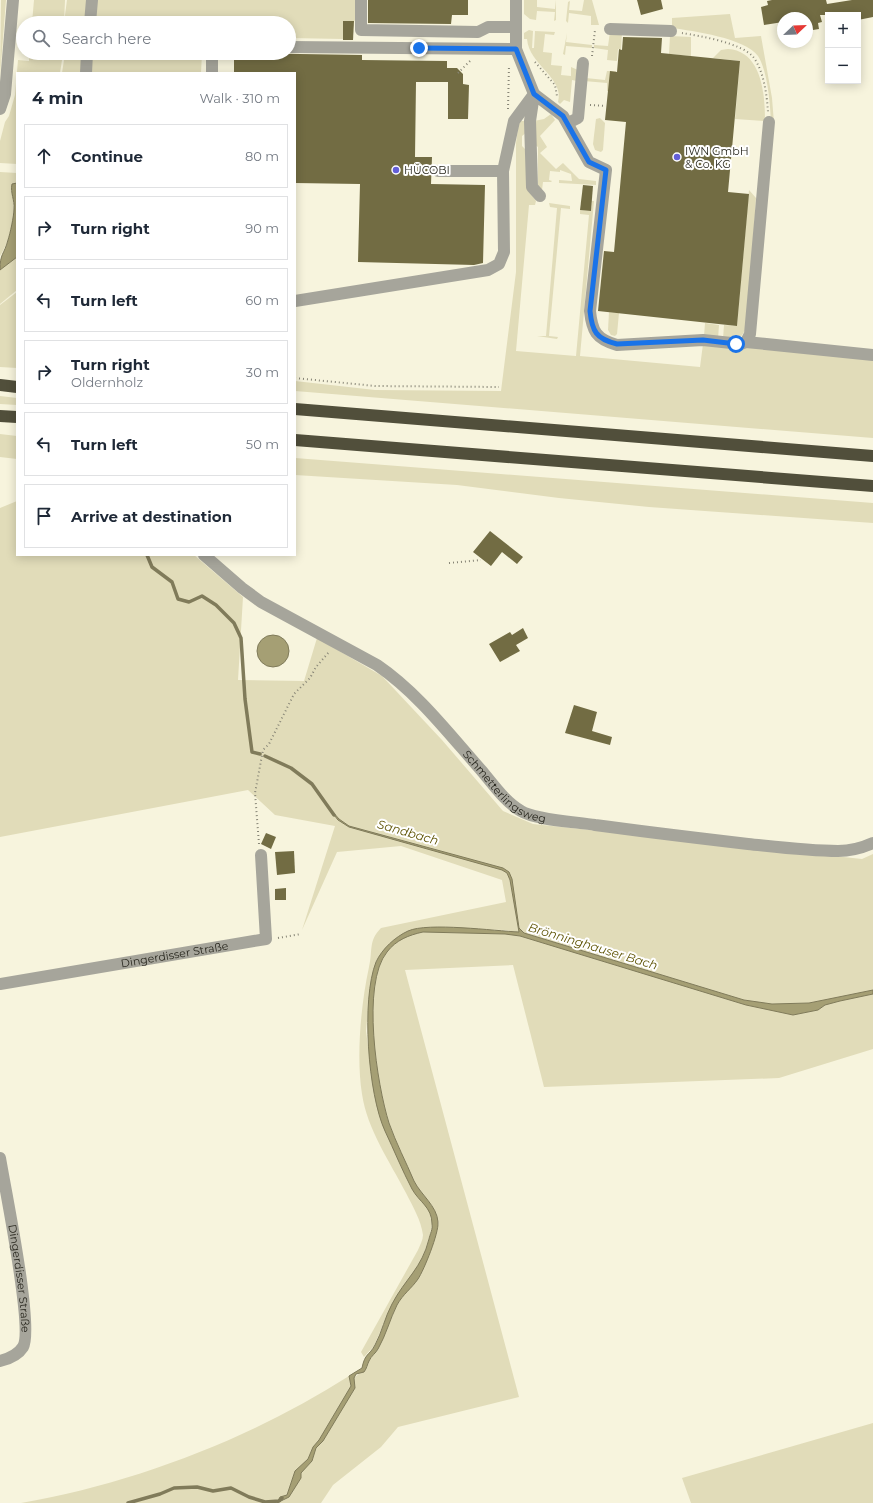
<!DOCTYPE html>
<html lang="en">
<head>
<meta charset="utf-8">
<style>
	:root { --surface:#fff; --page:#f6f6f7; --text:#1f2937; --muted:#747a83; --line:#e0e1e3 }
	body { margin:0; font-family:Montserrat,sans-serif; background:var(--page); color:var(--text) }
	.controls { position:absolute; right:12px; top:12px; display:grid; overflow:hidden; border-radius:0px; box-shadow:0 2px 10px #0003 }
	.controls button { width:36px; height:36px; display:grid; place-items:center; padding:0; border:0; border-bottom:1px solid var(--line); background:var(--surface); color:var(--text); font:20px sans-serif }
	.compass { position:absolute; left:777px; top:12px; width:36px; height:36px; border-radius:50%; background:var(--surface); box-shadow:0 2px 10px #0003; rotate:67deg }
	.stop { position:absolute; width:12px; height:12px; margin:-9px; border:3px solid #1a73e8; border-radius:50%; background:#fff }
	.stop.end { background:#1a73e8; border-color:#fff; box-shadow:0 1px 4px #0008 }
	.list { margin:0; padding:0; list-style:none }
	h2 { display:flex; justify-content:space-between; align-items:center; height:52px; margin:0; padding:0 16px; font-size:17px }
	h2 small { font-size:13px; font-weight:400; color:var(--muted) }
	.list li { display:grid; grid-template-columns:26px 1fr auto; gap:12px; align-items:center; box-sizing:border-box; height:64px; margin:0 8px 8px; padding:0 8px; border:1px solid var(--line); border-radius:0px }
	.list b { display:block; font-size:15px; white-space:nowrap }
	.list p { margin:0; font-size:13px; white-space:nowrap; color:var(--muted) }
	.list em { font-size:13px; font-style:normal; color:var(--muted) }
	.icon { flex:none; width:22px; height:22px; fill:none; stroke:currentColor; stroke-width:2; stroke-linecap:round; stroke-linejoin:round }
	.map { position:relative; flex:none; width:873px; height:1503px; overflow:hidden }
	.search { position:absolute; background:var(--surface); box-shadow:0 2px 10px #0003; left:16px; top:16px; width:280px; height:44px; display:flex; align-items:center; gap:10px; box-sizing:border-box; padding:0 14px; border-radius:22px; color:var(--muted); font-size:15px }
	.panel { position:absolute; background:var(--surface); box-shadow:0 2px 10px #0003; left:16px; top:72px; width:280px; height:484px; border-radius:0px }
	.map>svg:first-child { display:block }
</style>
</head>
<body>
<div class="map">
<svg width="873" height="1503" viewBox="0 0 873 1503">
	<rect width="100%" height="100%" fill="#f7f4dd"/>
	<!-- green -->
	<g fill="#e1dcb9">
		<polygon points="1,0 6,0 0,76"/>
		<polygon points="34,0 65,0 64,23 32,23"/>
		<polygon points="67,0 356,0 355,20 343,39 289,38 289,23 66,23 65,15"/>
		<polygon points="524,0 537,0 537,7 555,9 556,0 556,20 554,21 555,12 537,11 536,20 530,19 524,14"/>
		<polygon points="584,0 592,0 599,25 591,25 591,16 569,13 568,23 566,21 568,2 570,1 569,10 582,11"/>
		<path d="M730,14L735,38L761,36L772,98L774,123L754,346L873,360V438L295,391V381L375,390L501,391L516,272V143L519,121H526L527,132L522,136V146L526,150L528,190L536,201L535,205H529L516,351L576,356L589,215L580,214V210L591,211L592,201H594L580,356L700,367L703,344L748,345L771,122C770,103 768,72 758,56C745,38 693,31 672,28V18Z"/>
		<path d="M529,30L533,31L532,48H534L535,31L555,32L554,35L545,34L543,52L552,53L551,65L562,66L561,75L571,76V67L578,70L577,81L572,80L570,102L564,100L560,104L558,102C565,78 529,65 527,39H524V33Z"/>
		<polygon points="610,32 622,33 621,49 618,49 617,61 607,60 608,50 594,48 594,45 608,46"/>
		<polygon points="567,33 566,42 592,45 592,48 566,46 565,55 563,54"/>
		<polygon points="670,36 691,37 691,56 669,54"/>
		<path d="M728,49C762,51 765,95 765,121L735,119L740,61L713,58L721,50Z"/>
		<polygon points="29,53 60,53 62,60 60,73 17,73 17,164 0,163 0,141 5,122 9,116 15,95 18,60 29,61"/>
		<polygon points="62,53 202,53 201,73 62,73 64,60"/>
		<polygon points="607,71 616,71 615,84 617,91 607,91 607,83 584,81 586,78 605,80"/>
		<polygon points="551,114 555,120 540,136 547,147 540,153 556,169 563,163 579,179 596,181 596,185 559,183 559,180 572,181 571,174 560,170 560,172 550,171 549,180 552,181 551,182 543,182 542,190 538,187 538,147 534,144 534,121 544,119"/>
		<polygon points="600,118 605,123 603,150 601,152 595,150 593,144 596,119"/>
		<path d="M0,172L17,173V183L11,190C18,209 11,240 0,256Z"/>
		<polygon points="749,190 756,198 748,326 740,338 723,339 724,325 737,326"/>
		<polygon points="549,203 570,206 570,209 561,208 549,336 558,337 557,339 537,336 546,336 557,208 550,207"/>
		<polygon points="17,257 17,290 0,304 0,270"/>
		<polygon points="17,292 17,368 0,367 0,305"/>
		<polygon points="609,312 619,313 617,334 615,336 611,335 608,330"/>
		<polygon points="705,323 719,325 718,339 704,336"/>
		<polygon points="0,396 17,398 17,405 0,404"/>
		<polygon points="0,434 17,436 17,459 0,457"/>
		<polygon points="295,458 873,503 873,523 649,507 559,498 457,485 295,475"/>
		<path d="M17,501V555H194L243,597L238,680L304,681L317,638L382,676L442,740L503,811L533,824L862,859L873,854V990L809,1003L772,1004L744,1000L524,933L519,928L509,872L503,868L349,826L339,819L332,811L338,820L349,827L502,869L507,873L510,880L519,932L505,930L423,928L409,931L395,939L376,961L370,990L366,1031L374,1091L413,1191L429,1208L432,1225L427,1247L420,1265L393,1302L374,1346L364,1357L361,1352L418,1250C420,1245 423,1240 423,1235C421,1220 413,1207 406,1193C390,1162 367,1129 362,1094C356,1056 361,1004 369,967C373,951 368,941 381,928L506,902L502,880L401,846L337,852L302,930L335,826L275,815L248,790L0,837V508Z"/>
		<path d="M423,932L505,934L520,936L746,1005L793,1015L818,1010L825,1005L840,1001L873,994V1049L779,1078L544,1087L513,965L405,970L519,1397L398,1427L381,1447L333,1485L321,1503H279L289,1497L301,1478V1473L312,1461L316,1448L323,1441L355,1388L354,1378L367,1367L368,1361L378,1350L397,1305L406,1291L417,1280L439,1223C436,1217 435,1211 432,1206C428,1199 421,1194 417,1187C407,1169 397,1144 390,1125C376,1088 361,985 386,952C395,940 409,935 423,932Z"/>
		<path d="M349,1376L351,1386L319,1440L313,1447L308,1459L295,1471L287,1495L280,1497L277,1503H21C135,1483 252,1438 349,1376Z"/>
		<polygon points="873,1423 873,1503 691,1503 682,1478"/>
	</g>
	<!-- water -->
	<g fill="#a59f74" stroke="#807b5a">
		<path d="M17,183V257L0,270C0,253 4,255 8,240C10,234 14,216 14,209C15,200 10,193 12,184Z"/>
		<circle cx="273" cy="651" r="16"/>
		<path d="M331,811H332L339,819L349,826L503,868L509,872L512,879L519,928L524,933L744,1000L772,1004L809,1003L873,990V994L840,1001L825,1005L818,1010L793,1015L746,1005L520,936L505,934L423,932C409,935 396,940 387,952C361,984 377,1085 389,1123C396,1143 406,1162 414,1181C421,1195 437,1206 438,1222C439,1233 424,1270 418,1279C412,1288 403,1294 397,1305C390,1319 386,1335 378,1349C376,1353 371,1356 369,1361C367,1365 367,1368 364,1372L356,1374L354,1378L355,1388L323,1441L316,1448L312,1461L301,1473V1478L289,1497L277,1503L280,1497L287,1495L295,1471L308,1459L313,1447L319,1440L351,1386L349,1376L362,1368C365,1353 369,1356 375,1345C382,1332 385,1317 392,1304C405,1279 422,1268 429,1239C430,1234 433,1229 432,1224C432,1207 419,1202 412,1189C402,1170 394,1150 385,1131C368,1094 361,1000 376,962C382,949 395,937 408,931C428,922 495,931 519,932L510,880L507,873L502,870L349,827L338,820Z"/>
	</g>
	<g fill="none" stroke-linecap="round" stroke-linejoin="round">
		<!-- stream -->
		<g stroke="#807b5a" stroke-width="3.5">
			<polyline points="147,555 152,567 172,582 178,599 189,602 202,596 216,605 234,623 241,638 245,699 252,752 260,754"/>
			<polyline points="265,756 291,768 312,784 334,815"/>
			<polyline points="128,1503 160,1494 174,1488 197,1487 213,1491 231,1488 249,1497 265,1502 279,1501 282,1498"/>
		</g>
	</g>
	<!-- building -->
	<g fill="#726c43">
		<polygon points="368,0 468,0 468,15 452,15 451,24 368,23"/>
		<polygon points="637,0 661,0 663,9 641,15"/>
		<polygon points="772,0 826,0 827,4 852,0 873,0 873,17 858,20 858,15 820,15 822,22 818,23 819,29 807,31 807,18 783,18 783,22 764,25 761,7 768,5 767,1"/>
		<polygon points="343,21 354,21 353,40 343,40"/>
		<polygon points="623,37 662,38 661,53 740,61 728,192 749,194 737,326 598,311 604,251 614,252 626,122 605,120 610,71 617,72 619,49 622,50"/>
		<polygon points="234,53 362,55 362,60 447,61 447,68 457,68 463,74 463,84 469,85 468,119 448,119 448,82 416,82 415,157 432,157 431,184 485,185 483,263 474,265 358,262 360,184 295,183 295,73 234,73"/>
		<polygon points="583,185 593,186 591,211 580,210"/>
		<polygon points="490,531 523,557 517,564 502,552 491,566 473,552"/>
		<polygon points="523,628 528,638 516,645 520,651 500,662 489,644 510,632 512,635"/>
		<polygon points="574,705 597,712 592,731 612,737 610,745 565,733"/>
		<polygon points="266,833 276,837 271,849 261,844"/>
		<polygon points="294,851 295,873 277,875 275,852"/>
		<polygon points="286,888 286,900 275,900 275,889"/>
	</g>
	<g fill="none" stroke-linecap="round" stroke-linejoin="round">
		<!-- path -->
		<g stroke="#878576" stroke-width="2" stroke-dasharray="1 3" stroke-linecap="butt">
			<path d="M682,33C700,36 743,43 754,58C764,72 767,96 768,112"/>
			<polyline points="592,56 595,30"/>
			<polyline points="535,62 555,85 557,96"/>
			<polyline points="458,73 471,60"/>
			<polyline points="590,105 606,106"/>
			<polyline points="508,109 509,65"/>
			<polyline points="295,378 375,386 499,387"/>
			<polyline points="449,563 481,560"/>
			<polyline points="259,844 255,793 263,750 269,744 294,694 310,678 316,667 329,652"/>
			<polyline points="278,938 301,934"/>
		</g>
		<!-- minor -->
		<g stroke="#a6a59b" stroke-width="12">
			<polyline points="361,0 361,30 478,32 488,27 516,27"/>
			<polyline points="90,23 92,0"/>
			<polyline points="610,29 671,31"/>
			<polyline points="289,47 516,49"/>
			<polyline points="212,53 212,73"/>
			<polyline points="86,73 87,53"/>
			<polyline points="0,109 5,94 13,0"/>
			<polyline points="568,123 578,118 583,63"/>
			<polyline points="438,171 503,171"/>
			<path d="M540,196L532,187L530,121L534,94L563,116L589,162L606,170L590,311C592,331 596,339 617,345L703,340L741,344L746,342L750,334L769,122"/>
			<polyline points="295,301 488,270 499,264 504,252 503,171 514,121 534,94 516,49 516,0"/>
			<polyline points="746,342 873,355"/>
			<path id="s1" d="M204,555L242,588L261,602L377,665C418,693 449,734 481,770C493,784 505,802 521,811C535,820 577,822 595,825C646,832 697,838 748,844C777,847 808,851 838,851C850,851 862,848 873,843"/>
			<path id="s2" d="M0,984L266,939L261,855"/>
			<path id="s3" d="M0,1158C5,1188 34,1329 23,1347C18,1355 8,1359 0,1361"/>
		</g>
		<!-- highway -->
		<g stroke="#514f3b" stroke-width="12">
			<polyline points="0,385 17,387"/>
			<polyline points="295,409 873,456"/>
			<polyline points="0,416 17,417"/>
			<polyline points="295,440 873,486"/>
		</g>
	</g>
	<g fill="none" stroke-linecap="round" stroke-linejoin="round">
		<!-- route -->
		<path stroke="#1a73e8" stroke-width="5" d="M419,48L516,49L534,94L563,116L589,162L606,170L590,311C592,331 596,339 617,344L703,340L736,344"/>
	</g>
	<!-- markers -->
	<g fill="#645fd8" stroke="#fff" stroke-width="1.5">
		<circle cx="677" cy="157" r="4"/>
		<circle cx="396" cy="170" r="4"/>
	</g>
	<g text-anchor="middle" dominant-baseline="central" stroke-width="4" stroke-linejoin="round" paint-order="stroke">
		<!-- poi labels -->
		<g font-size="11" fill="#28271e" stroke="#fff" text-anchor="start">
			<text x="685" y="151">IWN GmbH<tspan x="685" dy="13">&amp; Co. KG</tspan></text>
			<text x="404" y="170">HÜCOBI</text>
		</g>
		<!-- street labels -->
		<g font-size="11" fill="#28271e" stroke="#fff">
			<text stroke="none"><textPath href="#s1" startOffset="384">Schmetterlingsweg</textPath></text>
			<text stroke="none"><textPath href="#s2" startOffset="177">Dingerdisser Straße</textPath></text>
			<text stroke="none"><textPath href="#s3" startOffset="122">Dingerdisser Straße</textPath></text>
		</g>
		<!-- water labels -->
		<g font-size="12" font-style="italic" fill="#5c5101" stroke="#fff">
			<text transform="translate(408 832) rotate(16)">Sandbach</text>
			<text transform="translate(593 946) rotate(17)">Brönninghauser Bach</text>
		</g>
	</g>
</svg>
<div class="controls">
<button>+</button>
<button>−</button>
</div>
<svg class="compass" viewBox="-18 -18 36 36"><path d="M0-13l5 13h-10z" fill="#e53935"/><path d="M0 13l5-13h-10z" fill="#747a83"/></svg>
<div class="stop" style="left:736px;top:344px"></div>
<div class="stop end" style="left:419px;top:48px"></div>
<div class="search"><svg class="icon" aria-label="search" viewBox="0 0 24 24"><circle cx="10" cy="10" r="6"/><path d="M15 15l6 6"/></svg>Search here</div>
<section class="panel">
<h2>4 min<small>Walk · 310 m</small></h2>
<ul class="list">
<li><svg class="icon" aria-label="ahead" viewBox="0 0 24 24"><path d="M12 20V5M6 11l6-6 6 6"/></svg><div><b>Continue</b></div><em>80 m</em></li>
<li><svg class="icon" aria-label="right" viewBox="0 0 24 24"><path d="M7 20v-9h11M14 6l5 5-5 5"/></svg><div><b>Turn right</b></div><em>90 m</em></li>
<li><svg class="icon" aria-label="left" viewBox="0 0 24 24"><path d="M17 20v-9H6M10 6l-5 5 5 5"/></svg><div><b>Turn left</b></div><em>60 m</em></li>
<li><svg class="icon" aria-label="right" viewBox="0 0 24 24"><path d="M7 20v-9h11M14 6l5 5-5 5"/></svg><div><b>Turn right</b><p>Oldernholz</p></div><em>30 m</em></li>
<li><svg class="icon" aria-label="left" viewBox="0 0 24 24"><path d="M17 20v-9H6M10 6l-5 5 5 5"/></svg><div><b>Turn left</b></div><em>50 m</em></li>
<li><svg class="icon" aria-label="arrive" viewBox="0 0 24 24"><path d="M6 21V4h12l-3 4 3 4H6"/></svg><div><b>Arrive at destination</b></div></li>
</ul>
</section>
</div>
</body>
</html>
